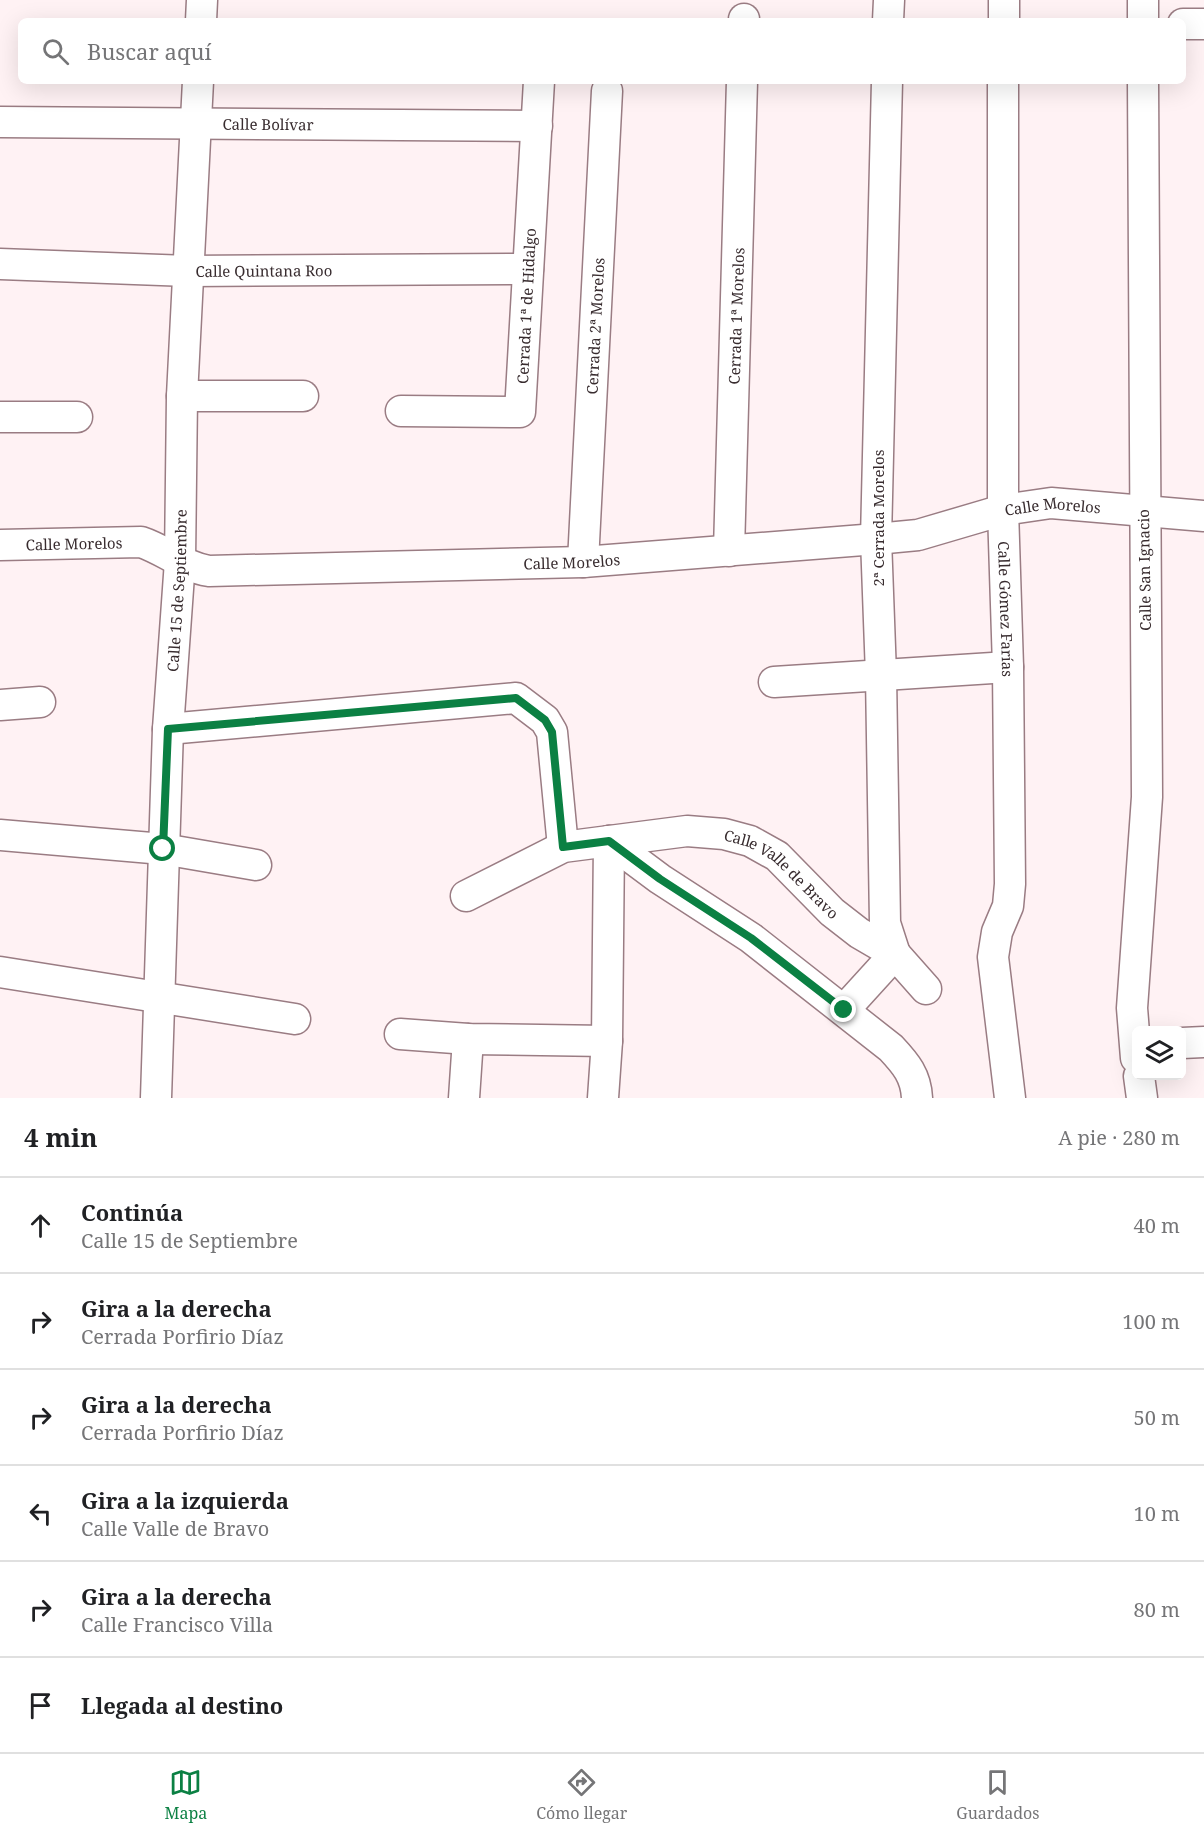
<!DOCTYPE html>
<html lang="es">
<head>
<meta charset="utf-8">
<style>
	:root { --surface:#fff; --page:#f6f6f6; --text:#202124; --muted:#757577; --line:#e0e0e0; --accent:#0b8043 }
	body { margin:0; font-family:"Noto Serif",serif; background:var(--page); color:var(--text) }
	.controls { position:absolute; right:18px; bottom:18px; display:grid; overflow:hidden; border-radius:9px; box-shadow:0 6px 24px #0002 }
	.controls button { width:54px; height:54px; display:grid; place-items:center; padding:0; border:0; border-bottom:2px solid var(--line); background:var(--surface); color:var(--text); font:30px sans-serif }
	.stop { position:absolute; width:18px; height:18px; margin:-14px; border:4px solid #0b8043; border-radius:50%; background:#fff }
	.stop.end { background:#0b8043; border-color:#fff; box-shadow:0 2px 6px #0008 }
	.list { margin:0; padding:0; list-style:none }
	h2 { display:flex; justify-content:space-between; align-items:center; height:78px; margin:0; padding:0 24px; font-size:26px }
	h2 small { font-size:20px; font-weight:400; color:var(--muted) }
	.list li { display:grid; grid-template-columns:39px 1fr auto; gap:18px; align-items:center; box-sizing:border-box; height:96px; padding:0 24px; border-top:2px solid var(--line) }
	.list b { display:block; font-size:22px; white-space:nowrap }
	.list p { margin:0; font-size:20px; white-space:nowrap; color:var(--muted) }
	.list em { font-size:20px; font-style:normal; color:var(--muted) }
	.icon { flex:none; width:33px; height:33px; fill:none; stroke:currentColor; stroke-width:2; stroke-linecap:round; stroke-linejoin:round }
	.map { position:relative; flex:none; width:1204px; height:1098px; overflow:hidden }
	.search { position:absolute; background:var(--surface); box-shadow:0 6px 24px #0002; left:18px; right:18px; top:18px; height:66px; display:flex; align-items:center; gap:15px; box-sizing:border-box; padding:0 21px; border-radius:9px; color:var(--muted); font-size:22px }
	.sheet { height:654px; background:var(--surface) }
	nav { display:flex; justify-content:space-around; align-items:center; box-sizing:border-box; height:84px; border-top:2px solid var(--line); background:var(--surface); font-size:16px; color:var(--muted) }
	nav a { display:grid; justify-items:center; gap:3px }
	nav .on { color:var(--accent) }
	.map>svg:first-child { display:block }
</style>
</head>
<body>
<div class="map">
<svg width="1204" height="1098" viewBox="0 0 1204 1098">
	<rect width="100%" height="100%" fill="#fff2f4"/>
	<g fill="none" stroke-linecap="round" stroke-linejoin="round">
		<!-- minor casing -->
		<g stroke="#9a7c83" stroke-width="33">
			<g id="minor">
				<polyline points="201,21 202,0"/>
				<polyline points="744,21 744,19"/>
				<polyline points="888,21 889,0"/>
				<polyline points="1004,21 1004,0"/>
				<polyline points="1143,21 1143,0"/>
				<polyline points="1183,24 1204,24"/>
				<polyline points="887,81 876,539 881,675 885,923 895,954"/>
				<path id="s1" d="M1003,81V510L1008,667L1010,884L1008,906L997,932L993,957L1010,1098"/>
				<path id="s2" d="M0,122L537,126"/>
				<path id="s3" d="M0,264L188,271L528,269"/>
				<polyline points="182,396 303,396"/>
				<polyline points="401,411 520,412 539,81"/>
				<polyline points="0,417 77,417"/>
				<path id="s4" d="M0,545L141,542C165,550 184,567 209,571L583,562L876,539L918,535L1003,510L1051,503L1204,516"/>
				<polyline points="729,551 742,81"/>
				<polyline points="583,562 607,91"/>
				<polyline points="774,682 1008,667"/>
				<polyline points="0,705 40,702"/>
				<polyline points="168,729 516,698 545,720 552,732 563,847"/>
				<polyline points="0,835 163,849 256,865"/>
				<path d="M609,841L660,879L751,938L891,1048C906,1064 916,1076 917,1098"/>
				<path id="s5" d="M466,896L563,847L687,831L724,834L750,841L777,856L832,912L859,933L895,954L926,989"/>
				<polyline points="0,972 295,1019"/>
				<polyline points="844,1010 895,954"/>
				<polyline points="400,1034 468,1039 607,1041"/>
				<polyline points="1182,1043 1204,1042"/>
				<polyline points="1136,1058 1132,1008 1147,797 1143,81"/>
				<polyline points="1139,1076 1142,1098"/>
				<path id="s6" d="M156,1098L168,729L180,561L182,396L198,81"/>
				<polyline points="464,1098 468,1039"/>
				<polyline points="603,1098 607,1041 609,841"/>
			</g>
		</g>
		<!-- minor -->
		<use href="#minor" stroke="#fff" stroke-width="30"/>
	</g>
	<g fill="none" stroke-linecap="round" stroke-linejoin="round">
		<!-- route -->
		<polyline stroke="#0b8043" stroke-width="8" points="163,849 168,729 516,698 545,720 552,732 563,847 609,841 660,879 751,938 844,1010"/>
	</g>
	<g text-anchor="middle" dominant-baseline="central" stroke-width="6" stroke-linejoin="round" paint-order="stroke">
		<!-- street labels -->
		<g font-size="15" fill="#382c2f" stroke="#fff">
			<text stroke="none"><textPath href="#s2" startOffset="268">Calle Bolívar</textPath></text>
			<text stroke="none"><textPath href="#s3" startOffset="264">Calle Quintana Roo</textPath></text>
			<text transform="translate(526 306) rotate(-87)">Cerrada 1ª de Hidalgo</text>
			<text transform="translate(736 316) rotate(-88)">Cerrada 1ª Morelos</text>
			<text transform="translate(595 326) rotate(-87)">Cerrada 2ª Morelos</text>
			<text stroke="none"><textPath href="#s4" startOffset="1064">Calle Morelos</textPath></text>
			<text transform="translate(878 518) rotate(-90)">2ª Cerrada Morelos</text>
			<text stroke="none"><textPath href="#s4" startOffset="74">Calle Morelos</textPath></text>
			<text stroke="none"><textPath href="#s4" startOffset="578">Calle Morelos</textPath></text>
			<text transform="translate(1144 570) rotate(-91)">Calle San Ignacio</text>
			<text stroke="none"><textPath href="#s6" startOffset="508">Calle 15 de Septiembre</textPath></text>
			<text stroke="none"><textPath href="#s1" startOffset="528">Calle Gómez Farías</textPath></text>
			<text stroke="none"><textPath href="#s5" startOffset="342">Calle Valle de Bravo</textPath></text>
		</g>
	</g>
</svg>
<div class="controls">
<button><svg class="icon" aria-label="layers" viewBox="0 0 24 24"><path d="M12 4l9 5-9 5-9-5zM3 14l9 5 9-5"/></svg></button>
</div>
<div class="stop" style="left:163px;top:849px"></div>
<div class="stop end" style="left:844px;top:1010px"></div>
<div class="search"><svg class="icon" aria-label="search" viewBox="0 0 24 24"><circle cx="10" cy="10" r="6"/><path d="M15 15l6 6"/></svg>Buscar aquí</div>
</div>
<section class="sheet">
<h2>4 min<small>A pie · 280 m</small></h2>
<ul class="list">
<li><svg class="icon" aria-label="ahead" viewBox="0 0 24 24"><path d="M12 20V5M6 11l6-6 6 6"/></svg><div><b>Continúa</b><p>Calle 15 de Septiembre</p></div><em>40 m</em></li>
<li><svg class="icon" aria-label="right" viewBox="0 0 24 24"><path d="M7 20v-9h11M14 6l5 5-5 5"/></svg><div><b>Gira a la derecha</b><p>Cerrada Porfirio Díaz</p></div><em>100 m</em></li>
<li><svg class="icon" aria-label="right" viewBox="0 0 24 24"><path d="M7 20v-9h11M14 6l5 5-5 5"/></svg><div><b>Gira a la derecha</b><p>Cerrada Porfirio Díaz</p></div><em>50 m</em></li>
<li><svg class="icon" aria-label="left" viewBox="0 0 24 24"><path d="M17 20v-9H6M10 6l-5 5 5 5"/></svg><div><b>Gira a la izquierda</b><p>Calle Valle de Bravo</p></div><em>10 m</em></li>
<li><svg class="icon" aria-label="right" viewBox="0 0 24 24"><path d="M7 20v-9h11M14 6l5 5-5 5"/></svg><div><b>Gira a la derecha</b><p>Calle Francisco Villa</p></div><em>80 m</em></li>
<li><svg class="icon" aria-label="arrive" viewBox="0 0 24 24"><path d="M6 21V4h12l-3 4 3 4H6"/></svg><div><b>Llegada al destino</b></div></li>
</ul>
</section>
<nav>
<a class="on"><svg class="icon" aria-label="map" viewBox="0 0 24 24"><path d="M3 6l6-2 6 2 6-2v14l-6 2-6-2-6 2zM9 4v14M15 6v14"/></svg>Mapa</a>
<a><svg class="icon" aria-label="directions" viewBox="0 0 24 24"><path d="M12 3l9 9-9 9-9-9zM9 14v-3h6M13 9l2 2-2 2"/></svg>Cómo llegar</a>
<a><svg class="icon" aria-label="saved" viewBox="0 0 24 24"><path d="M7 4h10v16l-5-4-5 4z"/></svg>Guardados</a>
</nav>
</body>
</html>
